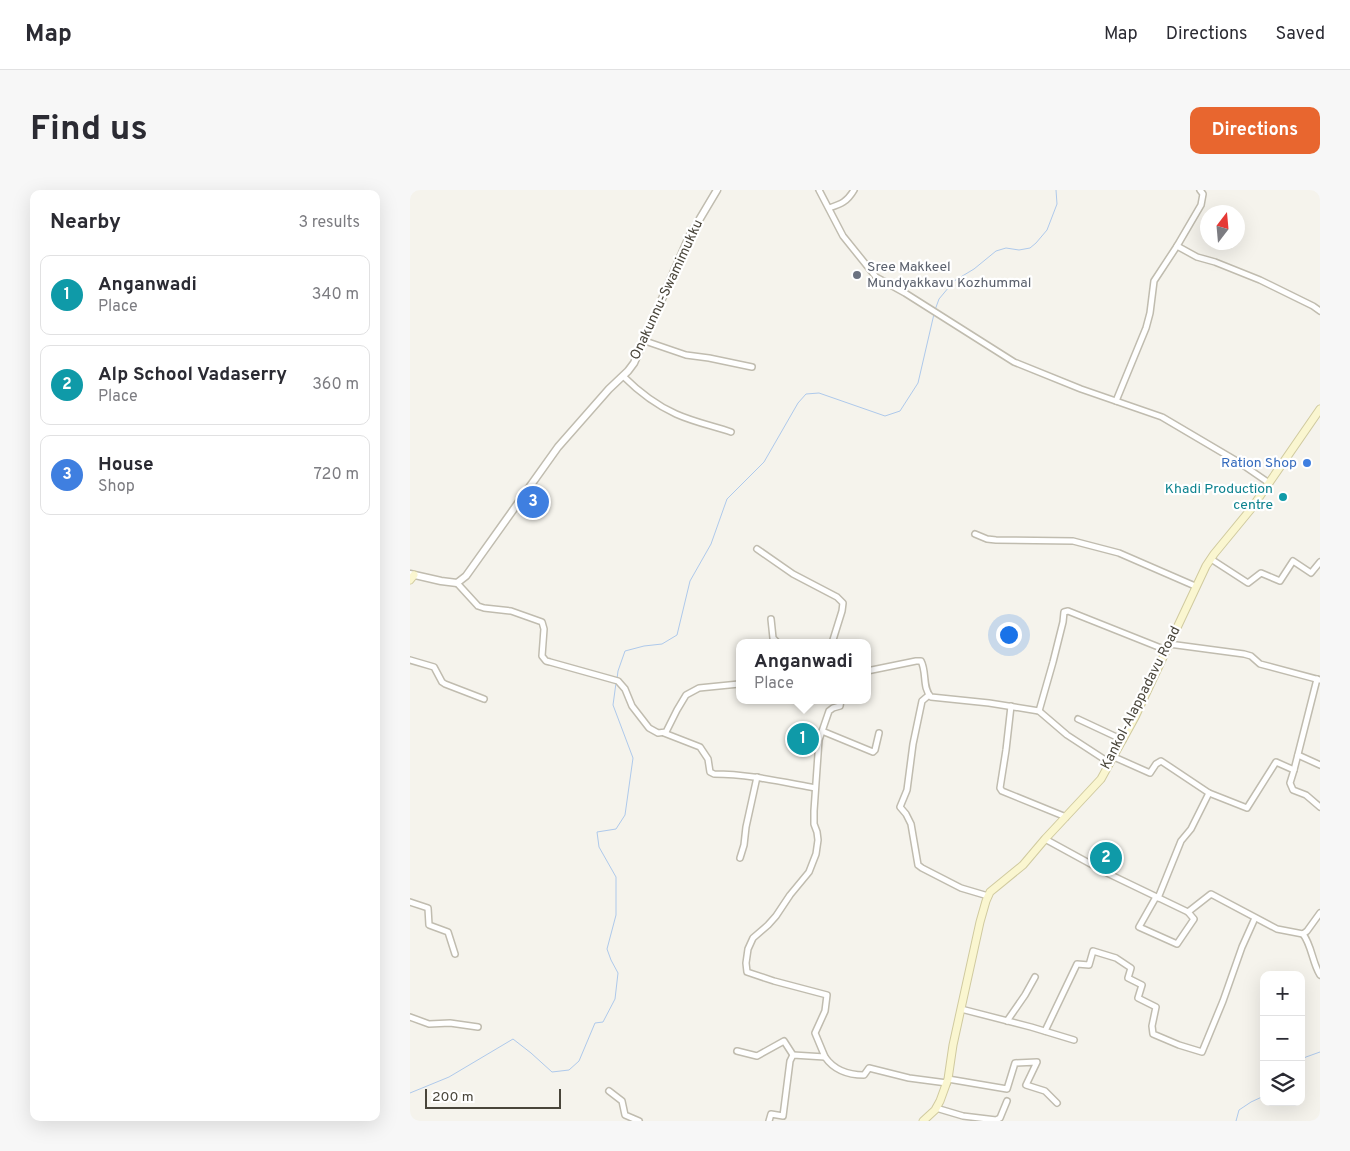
<!DOCTYPE html>
<html lang="en">
<head>
<meta charset="utf-8">
<style>
	:root { --surface:#fff; --page:#f7f7f7; --text:#2b2b33; --muted:#7c7c81; --line:#e1e1e2; --accent:#e8662f }
	body { margin:0; font-family:Overpass,sans-serif; background:var(--page); color:var(--text) }
	.controls { position:absolute; right:15px; bottom:15px; display:grid; overflow:hidden; border-radius:10px; box-shadow:0 5px 20px #0002 }
	.controls button { width:45px; height:45px; display:grid; place-items:center; padding:0; border:0; border-bottom:1px solid var(--line); background:var(--surface); color:var(--text); font:25px sans-serif }
	.compass { position:absolute; left:790px; top:15px; width:45px; height:45px; border-radius:50%; background:var(--surface); box-shadow:0 5px 20px #0002; rotate:16deg }
	.scale { position:absolute; left:15px; bottom:12px; width:136px; box-sizing:border-box; padding-left:5px; border:2px solid #49453a; border-top:0; font-size:14px; line-height:18px; white-space:nowrap; color:#49453a; -webkit-text-stroke:4px #fff; paint-order:stroke }
	.you { position:absolute; left:598px; top:444px; width:18px; height:18px; margin:-12px; border:4px solid #fff; border-radius:50%; background:#1a73e8; box-shadow:0 0 0 8px #1a73e833 }
	.badge { display:grid; place-items:center; width:32px; height:32px; border-radius:50%; background:var(--accent); color:#fff; font-size:16px; font-weight:700 }
	.pin { position:absolute; translate:-50% -50%; border:2px solid #fff; box-shadow:0 1px 5px #0006 }
	.popup { position:absolute; left:326px; top:449px; width:135px; height:65px; box-sizing:border-box; display:grid; place-content:center; border-radius:10px; background:var(--surface); filter:drop-shadow(0 1px 4px #0005); font-size:16px; white-space:nowrap; color:var(--muted) }
	.popup b { font-size:19px; color:var(--text) }
	.popup::after { content:''; position:absolute; left:50%; top:100%; margin-left:-10px; border:10px solid transparent; border-top-color:var(--surface) }
	.list { margin:0; padding:0; list-style:none }
	h2 { display:flex; justify-content:space-between; align-items:center; height:65px; margin:0; padding:0 20px; font-size:21px }
	h2 small { font-size:16px; font-weight:400; color:var(--muted) }
	.list li { display:grid; grid-template-columns:32px 1fr auto; gap:15px; align-items:center; box-sizing:border-box; height:80px; margin:0 10px 10px; padding:0 10px; border:1px solid var(--line); border-radius:10px }
	.list b { display:block; font-size:19px; white-space:nowrap }
	.list p { margin:0; font-size:16px; white-space:nowrap; color:var(--muted) }
	.list em { font-size:16px; font-style:normal; color:var(--muted) }
	.icon { flex:none; width:28px; height:28px; fill:none; stroke:currentColor; stroke-width:2; stroke-linecap:round; stroke-linejoin:round }
	.map { position:relative; flex:none; width:910px; height:931px; overflow:hidden; border-radius:10px }
	header { display:flex; align-items:center; gap:30px; box-sizing:border-box; height:70px; padding:0 25px; background:var(--surface); border-bottom:1px solid var(--line) }
	header strong { font-size:24px }
	nav { display:flex; gap:28px; margin-inline-start:auto; font-size:18px }
	.intro { display:flex; align-items:center; justify-content:space-between; box-sizing:border-box; height:120px; padding:0 30px }
	h1 { margin:0; font-size:35px }
	.button { padding:12px 22px; border-radius:10px; background:var(--accent); color:#fff; font-size:18px; font-weight:700 }
	main { display:flex; gap:30px; padding:0 30px }
	aside { flex:1; background:var(--surface); border-radius:10px; box-shadow:0 5px 20px #0002 }
	.map>svg:first-child { display:block }
</style>
</head>
<body>
<header>
<strong>Map</strong>
<nav><a>Map</a><a>Directions</a><a>Saved</a></nav>
</header>
<div class="intro"><h1>Find us</h1><a class="button">Directions</a></div>
<main>
<aside>
<h2>Nearby<small>3 results</small></h2>
<ul class="list">
<li><span class="badge" style="background:#0f9aa8">1</span><div><b>Anganwadi</b><p>Place</p></div><em>340 m</em></li>
<li><span class="badge" style="background:#0f9aa8">2</span><div><b>Alp School Vadaserry</b><p>Place</p></div><em>360 m</em></li>
<li><span class="badge" style="background:#3f7fe0">3</span><div><b>House</b><p>Shop</p></div><em>720 m</em></li>
</ul>
</aside>
<div class="map">
<svg width="910" height="931" viewBox="0 0 910 931">
	<rect width="100%" height="100%" fill="#f5f3ec"/>
	<!-- education -->
	<polygon fill="#ece9d7" points="694,659 705,664 708,674 700,683 684,673"/>
	<g fill="none" stroke-linecap="round" stroke-linejoin="round">
		<!-- stream -->
		<g stroke="#aec9eb" stroke-width="1">
			<polyline points="525,120 529,109 544,91 564,79 586,61 596,58 609,60 620,58 626,53 637,40 647,14 646,0"/>
			<polyline points="207,489 208,481 215,461 234,456 252,454 267,445 280,391 301,354 317,309 354,272 388,213 396,204 409,203 475,226 490,221 508,193 524,124"/>
			<polyline points="891,870 896,867 910,862"/>
			<polyline points="0,903 39,887 103,849 121,863 142,882 159,880 169,871 185,833 193,832 205,809 208,783 201,770 197,759 206,725 206,687 189,657 187,642 206,639 215,625 223,568 203,515 206,493"/>
			<polyline points="826,931 829,920 841,912 854,906"/>
		</g>
		<!-- minor casing -->
		<g stroke="#c0bcaf" stroke-width="8">
			<g id="minor">
				<polyline points="409,0 433,46 466,87 495,103 604,172 671,199 752,227 830,273 859,293"/>
				<polyline points="790,0 793,4 791,15 767,56 787,67 805,72 850,90 903,116 910,121"/>
				<path d="M419,18C431,14 437,12 444,0"/>
				<polyline points="235,151 276,165 299,168 342,177"/>
				<path d="M213,186C228,201 246,215 266,224C284,232 303,236 321,242"/>
				<polyline points="706,211 736,138 740,123 744,91 767,56"/>
				<polyline points="565,344 577,349 586,350 663,351 709,363 785,396"/>
				<polyline points="347,359 383,384 427,407 433,413 432,421 422,453"/>
				<polyline points="801,369 838,393 851,383 870,391 883,371 901,383 910,372"/>
				<polyline points="47,393 68,416 74,418 101,421 132,432 134,439 132,466 136,471 140,472 208,491 215,499 222,516 239,538 248,543 256,542 267,520 276,505 289,498 329,494"/>
				<polyline points="361,429 363,448 368,453"/>
				<polyline points="759,454 834,464 841,466 850,474 910,490"/>
				<polyline points="0,470 24,477 32,492 35,494 74,509"/>
				<path d="M457,481L506,471H511C517,482 512,498 521,507L579,513L629,521L657,545L700,573"/>
				<polyline points="519,505 512,511 503,554 497,600 490,617 496,624 501,634 508,675 512,678 551,698 578,706"/>
				<polyline points="601,516 596,560 590,598 592,601 656,627"/>
				<polyline points="629,521 643,472 653,432 654,422 658,421 756,460"/>
				<polyline points="668,529 713,550"/>
				<polyline points="412,541 463,562 465,560 469,543"/>
				<path d="M254,543L290,557L298,569L300,582L304,584C338,584 372,592 405,598"/>
				<polyline points="888,565 910,575"/>
				<polyline points="704,567 740,583 746,574 751,571 799,603 781,639 771,651 748,708"/>
				<polyline points="884,580 907,489"/>
				<polyline points="799,603 837,618 866,572 884,580 880,593 883,600 896,605 910,617"/>
				<polyline points="635,649 699,684 778,722 801,704 867,739 893,744 897,741 910,723"/>
				<polyline points="330,668 334,655 336,637 347,587"/>
				<polyline points="746,707 729,737 767,754 784,729 778,722"/>
				<polyline points="0,712 18,718 19,735 38,742 45,764"/>
				<path d="M893,744C902,756 902,772 910,785"/>
				<polyline points="551,819 621,837 664,850"/>
				<polyline points="0,827 19,834 40,833 68,837"/>
				<polyline points="597,831 615,805 625,787"/>
				<polyline points="635,841 667,774 679,775 683,761 706,768 721,778 718,788 732,795 728,808 746,817 742,836 743,844 769,855 792,862 813,811 832,757 845,728"/>
				<polyline points="327,861 347,866 374,851 383,865"/>
				<path d="M415,867C424,880 438,885 454,885L459,878L499,888L537,893"/>
				<polyline points="538,889 597,899 605,873 627,872 616,895 635,901 647,913"/>
				<polyline points="199,901 212,911 215,925 229,931"/>
				<polyline points="526,918 553,926 586,930 590,928 597,911"/>
				<polyline points="359,931 361,924 373,926 380,871 383,865 415,867 405,843 415,821 417,805 364,791 337,782 336,773 338,759 343,748 358,735 366,726 380,705 399,682 406,664 408,650 407,642 404,634 404,621 409,550 419,521 423,518 430,516 431,510"/>
			</g>
		</g>
		<!-- tertiary casing -->
		<g stroke="#c0bcaf" stroke-width="9">
			<polyline id="tertiary" points="0,384 31,391 47,393 56,386 148,257 199,199 218,181 224,173 279,47 307,0"/>
		</g>
		<!-- secondary casing -->
		<g stroke="#d0ca9f" stroke-width="9">
			<g id="secondary">
				<polyline points="0,390 4,385"/>
				<polyline points="513,931 525,920 530,911 538,889 543,855 570,732 576,711 580,702 613,675 635,649 691,589 725,527 796,376 804,364 841,319 910,219"/>
			</g>
		</g>
		<!-- minor -->
		<use href="#minor" stroke="#fff" stroke-width="5"/>
		<!-- tertiary -->
		<use href="#tertiary" stroke="#fff" stroke-width="6"/>
		<!-- secondary -->
		<use href="#secondary" stroke="#faf6d0" stroke-width="7"/>
	</g>
	<!-- markers -->
	<circle fill="#6b7280" stroke="#fff" stroke-width="2" cx="447" cy="85" r="5"/>
	<circle fill="#3f7fe0" stroke="#fff" stroke-width="2" cx="897" cy="273" r="5"/>
	<circle fill="#0f9aa8" stroke="#fff" stroke-width="2" cx="873" cy="307" r="5"/>
	<g text-anchor="middle" dominant-baseline="central" stroke-width="4.5" stroke-linejoin="round" paint-order="stroke">
		<!-- worship labels -->
		<g font-size="14" fill="#5b616d" stroke="#fff" text-anchor="start">
			<text x="457" y="77">Sree Makkeel<tspan x="457" dy="16">Mundyakkavu Kozhummal</tspan></text>
		</g>
		<!-- street labels -->
		<g font-size="14" fill="#49453a" stroke="#fff">
			<text transform="translate(257 100) rotate(-65)">Onakunnu-Swamimukku</text>
			<text transform="translate(731 508) rotate(-63)">Kankol-Alappadavu Road</text>
		</g>
		<!-- shop labels -->
		<g font-size="14" fill="#366cbe" stroke="#fff" text-anchor="end">
			<text x="887" y="273">Ration Shop</text>
		</g>
		<!-- culture labels -->
		<g font-size="14" fill="#0d838f" stroke="#fff" text-anchor="end">
			<text x="863" y="299">Khadi Production<tspan x="863" dy="16">centre</tspan></text>
		</g>
	</g>
</svg>
<div class="controls">
<button>+</button>
<button>−</button>
<button><svg class="icon" aria-label="layers" viewBox="0 0 24 24"><path d="M12 4l9 5-9 5-9-5zM3 14l9 5 9-5"/></svg></button>
</div>
<svg class="compass" viewBox="-18 -18 36 36"><path d="M0-13l5 13h-10z" fill="#e53935"/><path d="M0 13l5-13h-10z" fill="#7c7c81"/></svg>
<div class="scale">200 m</div>
<div class="you"></div>
<div class="pin badge" style="left:393px;top:549px;background:#0f9aa8">1</div>
<div class="popup"><b>Anganwadi</b>Place</div>
<div class="pin badge" style="left:696px;top:668px;background:#0f9aa8">2</div>
<div class="pin badge" style="left:123px;top:312px;background:#3f7fe0">3</div>
</div>
</main>
</body>
</html>
